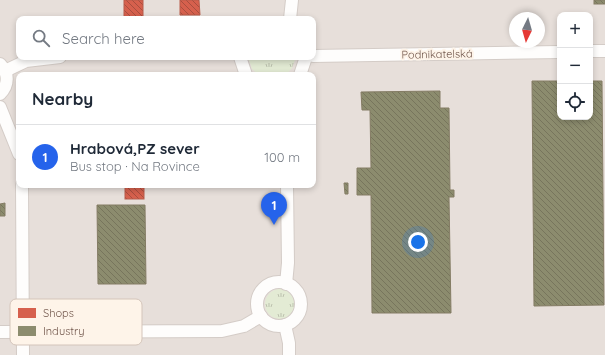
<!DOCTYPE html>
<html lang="en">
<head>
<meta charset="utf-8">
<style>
	:root { --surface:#fff; --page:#f2f2f3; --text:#1f2937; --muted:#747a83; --line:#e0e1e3; --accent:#2563eb }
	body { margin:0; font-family:Quicksand,sans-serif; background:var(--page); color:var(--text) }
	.controls { position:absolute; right:12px; top:12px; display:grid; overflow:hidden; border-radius:8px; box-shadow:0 2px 6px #0003 }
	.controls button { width:36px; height:36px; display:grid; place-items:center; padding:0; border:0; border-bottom:1px solid var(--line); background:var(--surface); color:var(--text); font:20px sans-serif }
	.compass { position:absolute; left:509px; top:12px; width:36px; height:36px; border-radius:50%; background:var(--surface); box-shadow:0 2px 6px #0003; rotate:185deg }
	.you { position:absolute; left:418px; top:242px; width:14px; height:14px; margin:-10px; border:3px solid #fff; border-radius:50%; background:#1a73e8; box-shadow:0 0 0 6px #1a73e833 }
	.badge { display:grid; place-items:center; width:26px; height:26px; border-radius:50%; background:var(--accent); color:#fff; font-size:13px; font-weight:700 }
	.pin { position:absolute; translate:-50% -33px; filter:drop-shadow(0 1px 2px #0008) }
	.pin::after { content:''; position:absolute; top:21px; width:14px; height:12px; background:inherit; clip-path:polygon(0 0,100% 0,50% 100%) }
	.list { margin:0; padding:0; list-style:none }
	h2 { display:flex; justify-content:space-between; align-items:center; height:52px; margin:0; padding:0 16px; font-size:17px }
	h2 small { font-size:13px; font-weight:400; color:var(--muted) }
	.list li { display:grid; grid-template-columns:26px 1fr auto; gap:12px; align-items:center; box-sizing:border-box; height:64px; padding:0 16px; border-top:1px solid var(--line) }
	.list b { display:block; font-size:15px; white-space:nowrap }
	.list p { margin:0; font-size:13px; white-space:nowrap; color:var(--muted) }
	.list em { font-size:13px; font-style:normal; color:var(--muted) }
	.icon { flex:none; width:22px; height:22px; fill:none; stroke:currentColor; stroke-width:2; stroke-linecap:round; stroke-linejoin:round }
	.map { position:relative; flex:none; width:605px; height:355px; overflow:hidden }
	.search { position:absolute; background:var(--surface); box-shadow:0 2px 6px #0003; left:16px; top:16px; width:300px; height:44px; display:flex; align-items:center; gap:10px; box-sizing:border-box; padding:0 14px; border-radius:8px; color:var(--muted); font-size:15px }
	.panel { position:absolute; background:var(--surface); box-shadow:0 2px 6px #0003; left:16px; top:72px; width:300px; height:116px; border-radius:8px }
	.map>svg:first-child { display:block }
</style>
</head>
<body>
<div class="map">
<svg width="605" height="355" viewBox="0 0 605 355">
	<defs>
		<pattern id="grass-tufts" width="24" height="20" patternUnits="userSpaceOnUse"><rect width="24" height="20" fill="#e3ebd4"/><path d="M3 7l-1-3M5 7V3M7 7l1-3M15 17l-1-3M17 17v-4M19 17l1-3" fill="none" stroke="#bcc1ae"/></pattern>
		<pattern id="shops-back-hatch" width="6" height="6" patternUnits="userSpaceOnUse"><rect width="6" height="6" fill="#d6604d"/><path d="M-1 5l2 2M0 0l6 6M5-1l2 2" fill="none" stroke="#a94e3f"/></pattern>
		<pattern id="industry-back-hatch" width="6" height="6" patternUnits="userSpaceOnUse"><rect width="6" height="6" fill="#8c8c6e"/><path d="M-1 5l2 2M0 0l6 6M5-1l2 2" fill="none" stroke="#77755c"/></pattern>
	</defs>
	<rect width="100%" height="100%" fill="#f5efe9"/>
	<!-- industrial -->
	<path fill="#e7dfda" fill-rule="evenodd" d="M0,0H605V355H0ZM560,15H590V117H560ZM515,18H539V42H515ZM19,19H313V57H19ZM19,75H313V185H19Z"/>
	<!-- grass -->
	<g fill="url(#grass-tufts)">
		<polygon points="248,57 296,57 292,68 286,75 259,75 252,69"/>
		<circle cx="280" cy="304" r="15"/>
	</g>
	<!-- shops -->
	<g fill="url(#shops-back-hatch)" stroke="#b85d4c">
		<rect x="124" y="0" width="19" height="19"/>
		<polygon points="180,0 199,0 200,15 180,15"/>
		<rect x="125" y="185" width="19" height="14"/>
	</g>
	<!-- industry -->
	<g fill="url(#industry-back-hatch)" stroke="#847c64">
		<rect x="594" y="0" width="11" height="4"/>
		<polygon points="532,81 560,81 560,117 590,117 590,81 602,81 604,305 534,306"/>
		<polygon points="440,91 440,108 449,108 450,190 454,190 454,197 449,197 451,313 372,313 371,195 357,195 357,168 371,168 370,110 362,110 361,92"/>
		<polygon points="344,183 348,183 348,194 345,194"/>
		<polygon points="5,203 5,216 0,216 0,204"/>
		<polygon points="97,205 145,205 146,284 98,284"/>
	</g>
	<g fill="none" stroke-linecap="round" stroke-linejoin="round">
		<!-- minor casing -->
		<g stroke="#d4ccc7" stroke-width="14">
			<g id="minor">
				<polyline points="290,19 292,0"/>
				<polyline points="590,51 605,51"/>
				<polyline points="313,56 560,52"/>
				<polyline points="240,57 246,75"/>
				<path d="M0,64C9,73 9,85 0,94"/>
				<polyline points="5,71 26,61 60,57"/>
				<polyline points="300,75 306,57"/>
				<polyline points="0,107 19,154"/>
				<polyline points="22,185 23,355"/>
				<circle cx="279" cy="304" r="22"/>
				<polyline points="286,284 288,263 287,185"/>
				<polyline points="285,325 289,343 289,355"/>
				<polyline points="0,332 222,331 244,326 261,316"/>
			</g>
		</g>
		<!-- minor -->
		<use href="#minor" stroke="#fefdfc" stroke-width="12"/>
	</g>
	<g text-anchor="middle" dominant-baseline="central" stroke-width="4" stroke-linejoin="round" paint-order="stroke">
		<!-- street labels -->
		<g font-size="11" fill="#71564b" stroke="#fef4e9">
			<text transform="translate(437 54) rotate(-1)">Podnikatelská</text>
		</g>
	</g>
	<!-- legend -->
	<rect x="10" y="299" width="132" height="46" rx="6" fill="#fef4e9" stroke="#d4c5ba" stroke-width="1"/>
	<rect x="18" y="308" width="18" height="10" fill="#d6604d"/>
	<rect x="18" y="326" width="18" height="10" fill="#8c8c6e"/>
	<g font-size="11" fill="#71564b">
		<text x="43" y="317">Shops</text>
		<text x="43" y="335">Industry</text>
	</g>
</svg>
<div class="controls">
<button>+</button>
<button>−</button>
<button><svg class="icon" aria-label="locate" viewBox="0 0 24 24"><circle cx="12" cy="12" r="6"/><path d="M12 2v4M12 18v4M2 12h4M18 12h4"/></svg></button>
</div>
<svg class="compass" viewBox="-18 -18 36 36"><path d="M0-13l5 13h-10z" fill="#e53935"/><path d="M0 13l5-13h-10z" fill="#747a83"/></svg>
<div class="you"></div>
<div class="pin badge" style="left:274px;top:225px">1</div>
<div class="search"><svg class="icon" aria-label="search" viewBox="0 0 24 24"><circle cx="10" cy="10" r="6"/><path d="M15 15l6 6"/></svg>Search here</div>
<section class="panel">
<h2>Nearby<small></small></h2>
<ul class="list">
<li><span class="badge">1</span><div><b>Hrabová,PZ sever</b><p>Bus stop · Na Rovince</p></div><em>100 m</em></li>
</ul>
</section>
</div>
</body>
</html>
